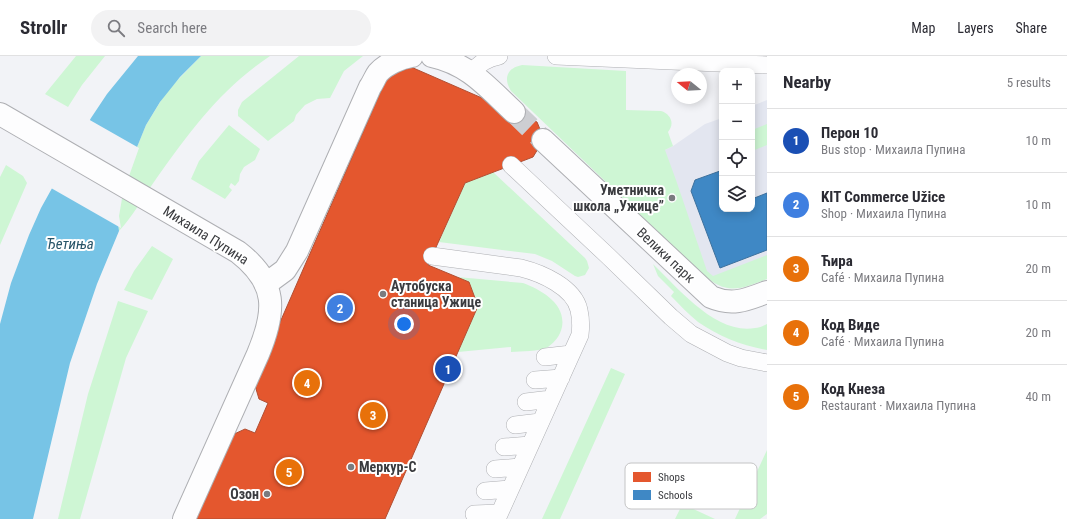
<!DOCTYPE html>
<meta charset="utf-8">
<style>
:root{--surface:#fff;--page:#f2f2f3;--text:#2b2b33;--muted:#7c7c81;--line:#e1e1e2;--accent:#7c3aed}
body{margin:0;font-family:"Roboto Condensed",sans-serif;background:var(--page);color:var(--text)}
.controls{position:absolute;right:12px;top:12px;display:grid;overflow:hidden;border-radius:8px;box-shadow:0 2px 10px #0003}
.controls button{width:36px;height:36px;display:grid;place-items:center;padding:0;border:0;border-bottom:1px solid var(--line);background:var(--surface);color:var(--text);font:20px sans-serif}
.compass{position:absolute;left:671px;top:12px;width:36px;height:36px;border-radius:50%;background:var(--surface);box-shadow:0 2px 10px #0003;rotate:288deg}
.you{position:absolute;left:404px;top:268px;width:14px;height:14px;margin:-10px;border:3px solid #fff;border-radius:50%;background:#1a73e8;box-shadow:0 0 0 6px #1a73e833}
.badge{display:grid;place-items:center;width:26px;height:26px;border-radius:50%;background:var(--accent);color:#fff;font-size:13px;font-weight:700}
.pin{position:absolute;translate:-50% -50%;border:2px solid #fff;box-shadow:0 1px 4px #0006}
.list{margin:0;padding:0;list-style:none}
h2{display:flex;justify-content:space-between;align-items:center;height:52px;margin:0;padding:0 16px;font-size:17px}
h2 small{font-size:13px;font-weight:400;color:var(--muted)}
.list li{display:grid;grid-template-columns:26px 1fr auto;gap:12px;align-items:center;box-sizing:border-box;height:64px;padding:0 16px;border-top:1px solid var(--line)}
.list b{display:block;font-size:15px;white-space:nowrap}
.list p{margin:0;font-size:13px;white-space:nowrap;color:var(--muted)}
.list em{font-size:13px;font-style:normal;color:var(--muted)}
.icon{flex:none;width:22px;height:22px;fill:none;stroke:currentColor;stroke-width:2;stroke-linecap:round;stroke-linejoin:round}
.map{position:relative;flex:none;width:767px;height:463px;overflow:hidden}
header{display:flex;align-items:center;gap:24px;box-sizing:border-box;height:56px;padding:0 20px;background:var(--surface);border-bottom:1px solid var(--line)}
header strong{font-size:19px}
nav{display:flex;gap:22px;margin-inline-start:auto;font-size:14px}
.search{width:280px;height:36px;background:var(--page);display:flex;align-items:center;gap:10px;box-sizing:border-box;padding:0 14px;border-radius:22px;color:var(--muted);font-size:15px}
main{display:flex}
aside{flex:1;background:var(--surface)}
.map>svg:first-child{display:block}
.built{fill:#e3e6f0}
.green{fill:#cef6d4}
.water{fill:#77c4e6}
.pier{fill:#f2f3f7}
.shops{fill:#e4572e;stroke:#b14f33}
.schools{fill:#3f88c5;stroke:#3e719d}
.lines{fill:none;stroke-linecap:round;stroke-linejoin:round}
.minor-tunnel{stroke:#cdced2;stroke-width:22;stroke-dasharray:22 11;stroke-linecap:butt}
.service-casing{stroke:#aeafb3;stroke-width:18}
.minor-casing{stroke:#aeafb3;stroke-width:24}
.tertiary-casing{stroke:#aeafb3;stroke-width:24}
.service{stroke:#fdfdfe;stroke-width:17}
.minor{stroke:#fdfdfe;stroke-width:22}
.tertiary{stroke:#fdfdfe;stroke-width:22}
.poi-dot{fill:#7a7b7f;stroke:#fff;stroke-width:1.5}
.labels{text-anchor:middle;stroke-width:4;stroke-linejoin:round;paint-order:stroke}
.poi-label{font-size:14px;font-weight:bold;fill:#3a3b3f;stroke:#fff;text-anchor:end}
.street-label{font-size:14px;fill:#3a3b3f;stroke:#fff}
.water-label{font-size:15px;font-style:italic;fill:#275468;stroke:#fff}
.key{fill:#fff;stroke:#c4c4c5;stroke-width:1}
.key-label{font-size:11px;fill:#3a3b3f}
</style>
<header>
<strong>Strollr</strong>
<div class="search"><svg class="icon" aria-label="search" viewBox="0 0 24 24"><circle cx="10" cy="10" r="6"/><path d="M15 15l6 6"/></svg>Search here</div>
<nav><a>Map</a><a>Layers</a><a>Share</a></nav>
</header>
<main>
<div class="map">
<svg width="767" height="463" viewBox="0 0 767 463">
<rect width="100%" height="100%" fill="#f2f3f7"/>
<path class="built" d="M 767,44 L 767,223 L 739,232 L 723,231 L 716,228 L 701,217 L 611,131 L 665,94 L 673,90 L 705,68 L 722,62 L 722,153 L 752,153 L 752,50 Z"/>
<path class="green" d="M 76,0 L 105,0 L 82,29 L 68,51 L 45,38 Z
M 201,0 L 270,0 C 221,33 190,75 156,123 C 144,140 133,160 119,175 L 117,160 L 133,101 L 146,69 L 167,35 Z
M 299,0 L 363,0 L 344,15 L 330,42 L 317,43 L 305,49 L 296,59 L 294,65 L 268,85 L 238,60 L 238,54 L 242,46 Z
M 522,9 L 626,15 L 626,54 L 661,55 C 671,58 675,68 668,76 L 673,90 L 665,94 L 676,124 L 707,215 L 713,220 L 767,199 L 767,223 C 738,234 726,239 701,217 L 511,35 C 503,22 507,12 522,9 Z
M 767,68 L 767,89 L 752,95 L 752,74 Z
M 229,69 L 260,93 L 255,104 L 244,111 L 240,118 L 239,125 L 235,130 L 231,127 L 229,131 L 232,134 L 225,143 L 191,123 L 199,105 Z
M 6,109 L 23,120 L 27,127 L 0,189 L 0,121 Z
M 493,116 L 585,202 L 587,205 L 589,212 L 585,219 L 578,221 L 575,220 L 552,205 L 535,198 L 439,186 L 465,127 Z
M 152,190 L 173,203 L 152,244 L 124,234 L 134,215 Z
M 653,208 C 678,232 716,279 755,272 C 759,272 763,270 767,268 L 767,294 C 743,290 718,280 698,266 C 688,258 680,249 671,240 L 674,236 L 658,220 Z
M 457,221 L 523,227 C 542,234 566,248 562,271 C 560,280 555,286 548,291 C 538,296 522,295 511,296 L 511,291 L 458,296 L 478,250 L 469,226 Z
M 118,245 L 148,255 L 126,302 L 80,463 L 58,463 L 88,338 Z
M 611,312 L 625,318 L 560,463 L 542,463 Z
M 767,394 L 767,458 L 760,463 L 735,463 Z
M 686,450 L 689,451 L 715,463 L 675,463 L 680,453 Z"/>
<path class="water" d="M 138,0 L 201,0 L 180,21 L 160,46 L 146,69 L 133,101 L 117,160 L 119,175 L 97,228 L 70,307 L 33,463 L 0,463 L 0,268 L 11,227 L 29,179 L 41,152 L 91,62 L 107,38 Z"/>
<path class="pier" d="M 88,63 L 139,92 L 123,137 L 119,160 L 121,172 L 51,132 Z"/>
<path class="shops" d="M 411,11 L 537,66 L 544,83 L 533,101 L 465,127 L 428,209 L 469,226 L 478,250 L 385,463 L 193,463 L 230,380 L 245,373 L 255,377 L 268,347 L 259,343 L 254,326 L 387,21 Z"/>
<path class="schools" d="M 720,115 L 722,116 L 722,153 L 752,153 L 752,143 L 767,137 L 767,194 L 720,212 L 691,135 L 695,124 Z"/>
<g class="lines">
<path class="minor-tunnel" d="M 514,56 L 543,84"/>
<g class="service-casing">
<path id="service" d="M 556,0 L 767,9
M 471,17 C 479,7 487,2 499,0
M 511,109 L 608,200 L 671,261 L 691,278 L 727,297 L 741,302 L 767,307
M 432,200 L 521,212 C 541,217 574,231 579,254 C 581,263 581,271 580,279 L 497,463
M 545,301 L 571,298
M 535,324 L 561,322
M 526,346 L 551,343
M 515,369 L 540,366
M 504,391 L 530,389
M 495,413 L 520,411
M 485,435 L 510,433
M 474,458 L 499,457"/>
</g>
<g class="minor-casing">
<path id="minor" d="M 432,0 C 469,8 487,31 514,56
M 543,84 L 711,241 C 732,250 746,244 767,236
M 266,228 L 285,214 L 297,195 L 370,31 C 373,27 375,21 378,17 C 386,8 400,2 412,0"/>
</g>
<g class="tertiary-casing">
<path id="tertiary" d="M 0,58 L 238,196 C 278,227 276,255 258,298 L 184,463"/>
</g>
<use href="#service" class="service"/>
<use href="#minor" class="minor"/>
<use href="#tertiary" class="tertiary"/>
</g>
<g class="poi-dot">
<circle cx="672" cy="142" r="4"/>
<circle cx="383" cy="238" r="4"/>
<circle cx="351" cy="411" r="4"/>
<circle cx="267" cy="438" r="4"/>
</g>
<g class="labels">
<g class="poi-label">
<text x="664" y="139">Уметничка<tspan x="664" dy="16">школа „Ужице”</tspan></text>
<text x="391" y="235" text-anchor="start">Аутобуска<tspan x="391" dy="16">станица Ужице</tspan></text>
<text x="359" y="416" text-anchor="start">Меркур-С</text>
<text x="259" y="443">Озон</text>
</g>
<g class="street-label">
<text transform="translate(206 179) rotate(32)" y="5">Михаила Пупина</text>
<text transform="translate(666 199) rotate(43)" y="5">Велики парк</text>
</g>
<g class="water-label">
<text x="70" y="193">Ђетиња</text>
</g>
</g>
<rect x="625" y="407" width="132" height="46" rx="6" class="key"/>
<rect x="633" y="416" width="18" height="10" fill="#e4572e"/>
<rect x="633" y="434" width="18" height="10" fill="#3f88c5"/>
<g class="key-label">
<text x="658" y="425">Shops</text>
<text x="658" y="443">Schools</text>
</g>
</svg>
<div class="controls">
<button>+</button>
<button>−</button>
<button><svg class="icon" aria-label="locate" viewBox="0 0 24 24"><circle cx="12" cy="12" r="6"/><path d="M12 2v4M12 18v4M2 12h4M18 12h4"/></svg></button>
<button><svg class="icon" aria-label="layers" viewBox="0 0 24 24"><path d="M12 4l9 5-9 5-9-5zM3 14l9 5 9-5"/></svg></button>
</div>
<svg class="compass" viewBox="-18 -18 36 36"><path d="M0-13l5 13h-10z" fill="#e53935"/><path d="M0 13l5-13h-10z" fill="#7c7c81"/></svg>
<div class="you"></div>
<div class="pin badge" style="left:448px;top:313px;background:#1a4fb4">1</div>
<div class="pin badge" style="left:340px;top:252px;background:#3f7fe0">2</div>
<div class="pin badge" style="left:373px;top:359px;background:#e8710a">3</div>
<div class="pin badge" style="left:307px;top:327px;background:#e8710a">4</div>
<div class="pin badge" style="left:289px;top:416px;background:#e8710a">5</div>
</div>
<aside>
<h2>Nearby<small>5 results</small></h2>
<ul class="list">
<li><span class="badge" style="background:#1a4fb4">1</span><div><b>Перон 10</b><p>Bus stop · Михаила Пупина</p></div><em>10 m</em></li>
<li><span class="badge" style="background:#3f7fe0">2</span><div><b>KIT Commerce Užice</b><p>Shop · Михаила Пупина</p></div><em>10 m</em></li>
<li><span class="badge" style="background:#e8710a">3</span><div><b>Ћира</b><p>Café · Михаила Пупина</p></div><em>20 m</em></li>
<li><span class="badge" style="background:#e8710a">4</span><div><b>Код Виде</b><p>Café · Михаила Пупина</p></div><em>20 m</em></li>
<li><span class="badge" style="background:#e8710a">5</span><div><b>Код Кнеза</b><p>Restaurant · Михаила Пупина</p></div><em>40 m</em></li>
</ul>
</aside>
</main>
